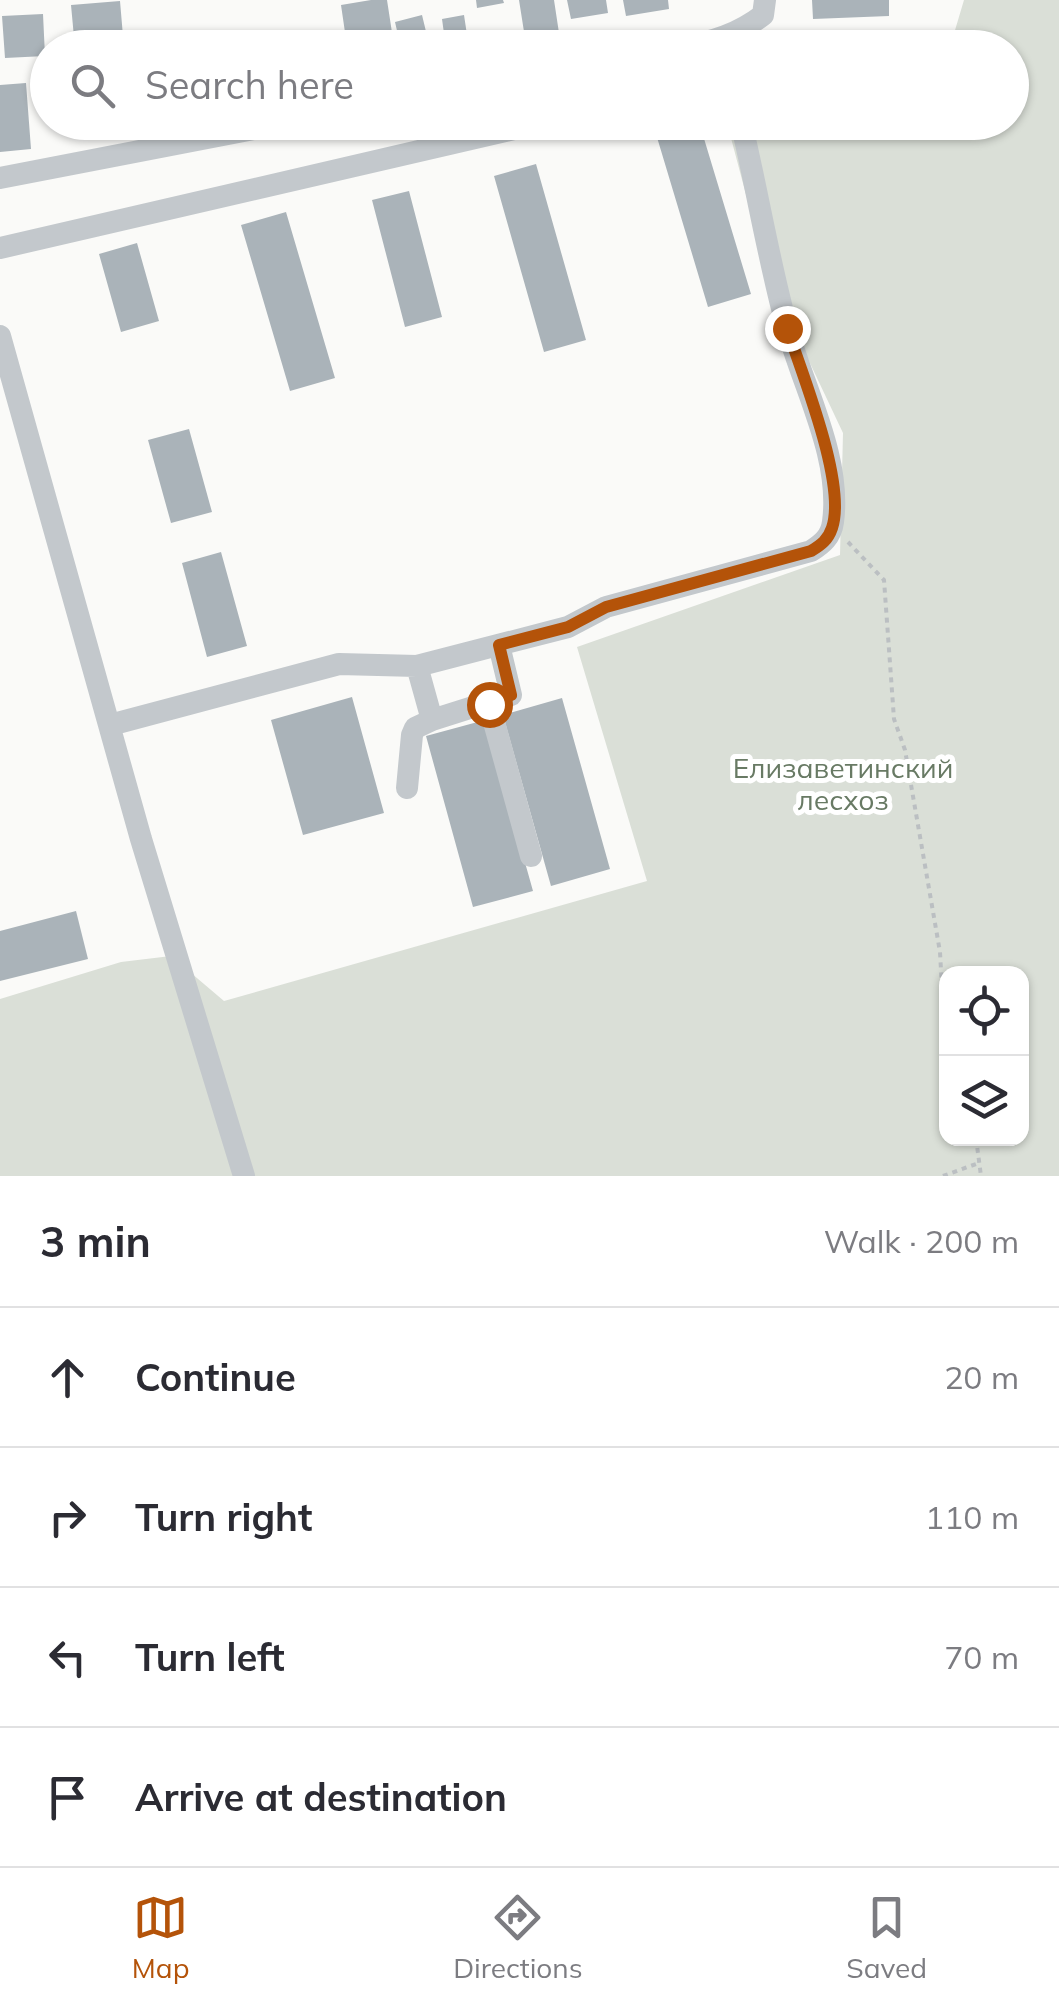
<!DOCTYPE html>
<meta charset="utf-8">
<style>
:root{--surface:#fff;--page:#f7f7f7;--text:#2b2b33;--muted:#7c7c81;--line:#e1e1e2;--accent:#b45309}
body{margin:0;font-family:Mulish,sans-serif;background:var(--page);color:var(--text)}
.controls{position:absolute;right:30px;bottom:30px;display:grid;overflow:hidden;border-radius:20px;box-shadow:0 2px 8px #0004}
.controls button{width:90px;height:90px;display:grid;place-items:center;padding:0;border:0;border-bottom:2px solid var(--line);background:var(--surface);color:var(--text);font:50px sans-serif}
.stop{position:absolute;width:30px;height:30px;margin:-22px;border:8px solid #b45309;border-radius:50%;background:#fff}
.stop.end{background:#b45309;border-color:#fff;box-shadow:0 2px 10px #0008}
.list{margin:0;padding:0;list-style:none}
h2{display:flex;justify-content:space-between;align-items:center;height:130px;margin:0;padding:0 40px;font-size:42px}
h2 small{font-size:32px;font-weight:400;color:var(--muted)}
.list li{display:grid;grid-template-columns:65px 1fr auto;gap:30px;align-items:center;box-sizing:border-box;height:140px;padding:0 40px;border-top:2px solid var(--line)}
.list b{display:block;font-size:38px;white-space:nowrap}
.list em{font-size:32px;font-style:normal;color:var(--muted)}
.icon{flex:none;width:55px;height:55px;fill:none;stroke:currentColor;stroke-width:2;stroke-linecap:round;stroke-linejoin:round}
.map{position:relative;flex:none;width:1059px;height:1176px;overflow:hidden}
.search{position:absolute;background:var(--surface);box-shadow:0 2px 8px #0004;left:30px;right:30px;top:30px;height:110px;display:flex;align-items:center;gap:25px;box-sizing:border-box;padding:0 35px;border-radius:55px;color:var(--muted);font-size:38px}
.sheet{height:690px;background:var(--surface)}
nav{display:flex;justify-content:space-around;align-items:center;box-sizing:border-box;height:140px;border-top:2px solid var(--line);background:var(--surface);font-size:28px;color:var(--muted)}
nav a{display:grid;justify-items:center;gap:5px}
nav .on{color:var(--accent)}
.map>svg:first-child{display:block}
.green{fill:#dadfd7;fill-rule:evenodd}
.building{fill:#aab3b9}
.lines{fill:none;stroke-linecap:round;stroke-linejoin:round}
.path{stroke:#bbbfc2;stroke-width:4;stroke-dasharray:5 5;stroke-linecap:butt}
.minor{stroke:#c3c8cc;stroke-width:22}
.route{stroke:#b45309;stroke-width:12}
.labels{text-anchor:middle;stroke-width:10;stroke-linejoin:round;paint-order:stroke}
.park-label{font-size:28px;fill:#687a64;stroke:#fff}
</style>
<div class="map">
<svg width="1059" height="1176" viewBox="0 0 1059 1176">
<rect width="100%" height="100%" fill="#fafaf8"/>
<path class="green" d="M 964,0 L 1059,0 L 1059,1176 L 0,1176 L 0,999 L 121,962 L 171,956 L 224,1001 L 647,881 L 577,647 L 840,555 L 843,433 L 766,270 L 727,123 L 1012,122 L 1012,48 L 950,47 ZM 946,974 L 1022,974 L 1022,1138 L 946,1138 Z"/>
<path class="building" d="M 371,0 L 387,0 L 393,39 L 347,46 L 341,5 Z
M 476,0 L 503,0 L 504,3 L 477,8 Z
M 519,0 L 554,0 L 559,33 L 525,38 Z
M 567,0 L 606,0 L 608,13 L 571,19 Z
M 623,0 L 668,0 L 669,9 L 626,16 Z
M 812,0 L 889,0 L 889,16 L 813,19 Z
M 120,1 L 124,48 L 75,48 L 71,5 Z
M 43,14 L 45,56 L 5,58 L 2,16 Z
M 422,15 L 430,48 L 401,48 L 395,22 Z
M 464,15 L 469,48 L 446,48 L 442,19 Z
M 213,41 L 214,48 L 186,48 L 186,45 Z
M 26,83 L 31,149 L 0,152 L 0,85 Z
M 656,122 L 699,122 L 751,294 L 708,307 L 653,124 Z
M 536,164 L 586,340 L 544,352 L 494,176 Z
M 409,191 L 442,317 L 405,327 L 372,200 Z
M 286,212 L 335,378 L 290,391 L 241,225 Z
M 137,243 L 159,321 L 121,332 L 99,254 Z
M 189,429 L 212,512 L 171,523 L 148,440 Z
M 221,552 L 247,646 L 207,657 L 182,563 Z
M 352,697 L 384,813 L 303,835 L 271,720 Z
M 562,698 L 610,869 L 551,886 L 503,715 Z
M 485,720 L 533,891 L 473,907 L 426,736 Z
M 76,911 L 88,959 L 0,981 L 0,931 Z"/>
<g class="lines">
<path class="path" d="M 848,542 L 884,580 L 894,719 L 905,750 L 940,952 L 943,1007 L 946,1012
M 976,1138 L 981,1176
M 943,1176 L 976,1164"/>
<path class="minor" d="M 682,48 C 713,41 737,35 763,15 L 765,0
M 0,178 L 290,122
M 0,248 L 544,122
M 0,336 L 141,839 L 244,1176
M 417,666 L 432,720 L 511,695 L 499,645
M 489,704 L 531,856
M 110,725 L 339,664 L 417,666 L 568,627 L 606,607 L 811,551 C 822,544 831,537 833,522 C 842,456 802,386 786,324 C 768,257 757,189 741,122
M 407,788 L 412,735 L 415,728 L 432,720"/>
</g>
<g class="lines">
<path class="route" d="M 489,704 L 511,695 L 499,645 L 568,627 L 606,607 L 811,551 C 821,545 828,540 832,528 C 847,484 802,374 787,328"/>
</g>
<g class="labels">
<g class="park-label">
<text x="843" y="778">Елизаветинский<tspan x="843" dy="32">лесхоз</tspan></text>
</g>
</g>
</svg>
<div class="controls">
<button><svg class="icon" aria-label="locate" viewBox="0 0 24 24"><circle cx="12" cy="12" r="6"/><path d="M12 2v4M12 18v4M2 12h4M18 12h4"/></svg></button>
<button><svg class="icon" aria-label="layers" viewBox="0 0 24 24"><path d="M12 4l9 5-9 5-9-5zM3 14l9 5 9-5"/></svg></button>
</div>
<div class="stop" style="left:489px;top:704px"></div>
<div class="stop end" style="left:787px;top:328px"></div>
<div class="search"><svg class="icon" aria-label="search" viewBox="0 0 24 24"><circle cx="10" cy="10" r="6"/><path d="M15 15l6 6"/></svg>Search here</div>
</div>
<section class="sheet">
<h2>3 min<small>Walk · 200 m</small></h2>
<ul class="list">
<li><svg class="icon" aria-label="ahead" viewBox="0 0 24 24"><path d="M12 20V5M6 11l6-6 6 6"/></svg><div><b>Continue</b></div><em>20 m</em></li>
<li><svg class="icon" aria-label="right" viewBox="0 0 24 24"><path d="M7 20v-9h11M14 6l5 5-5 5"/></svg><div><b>Turn right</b></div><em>110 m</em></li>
<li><svg class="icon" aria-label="left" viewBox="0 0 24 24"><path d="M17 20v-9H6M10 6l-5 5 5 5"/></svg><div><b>Turn left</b></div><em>70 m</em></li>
<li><svg class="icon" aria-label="arrive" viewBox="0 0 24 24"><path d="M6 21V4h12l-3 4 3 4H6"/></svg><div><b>Arrive at destination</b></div></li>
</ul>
</section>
<nav>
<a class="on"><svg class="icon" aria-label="map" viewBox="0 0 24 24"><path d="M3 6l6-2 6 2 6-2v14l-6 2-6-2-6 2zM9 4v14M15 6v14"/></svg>Map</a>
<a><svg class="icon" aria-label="directions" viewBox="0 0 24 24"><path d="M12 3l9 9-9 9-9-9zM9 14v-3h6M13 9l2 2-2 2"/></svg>Directions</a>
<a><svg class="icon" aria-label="saved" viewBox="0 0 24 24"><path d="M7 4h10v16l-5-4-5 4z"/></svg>Saved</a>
</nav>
